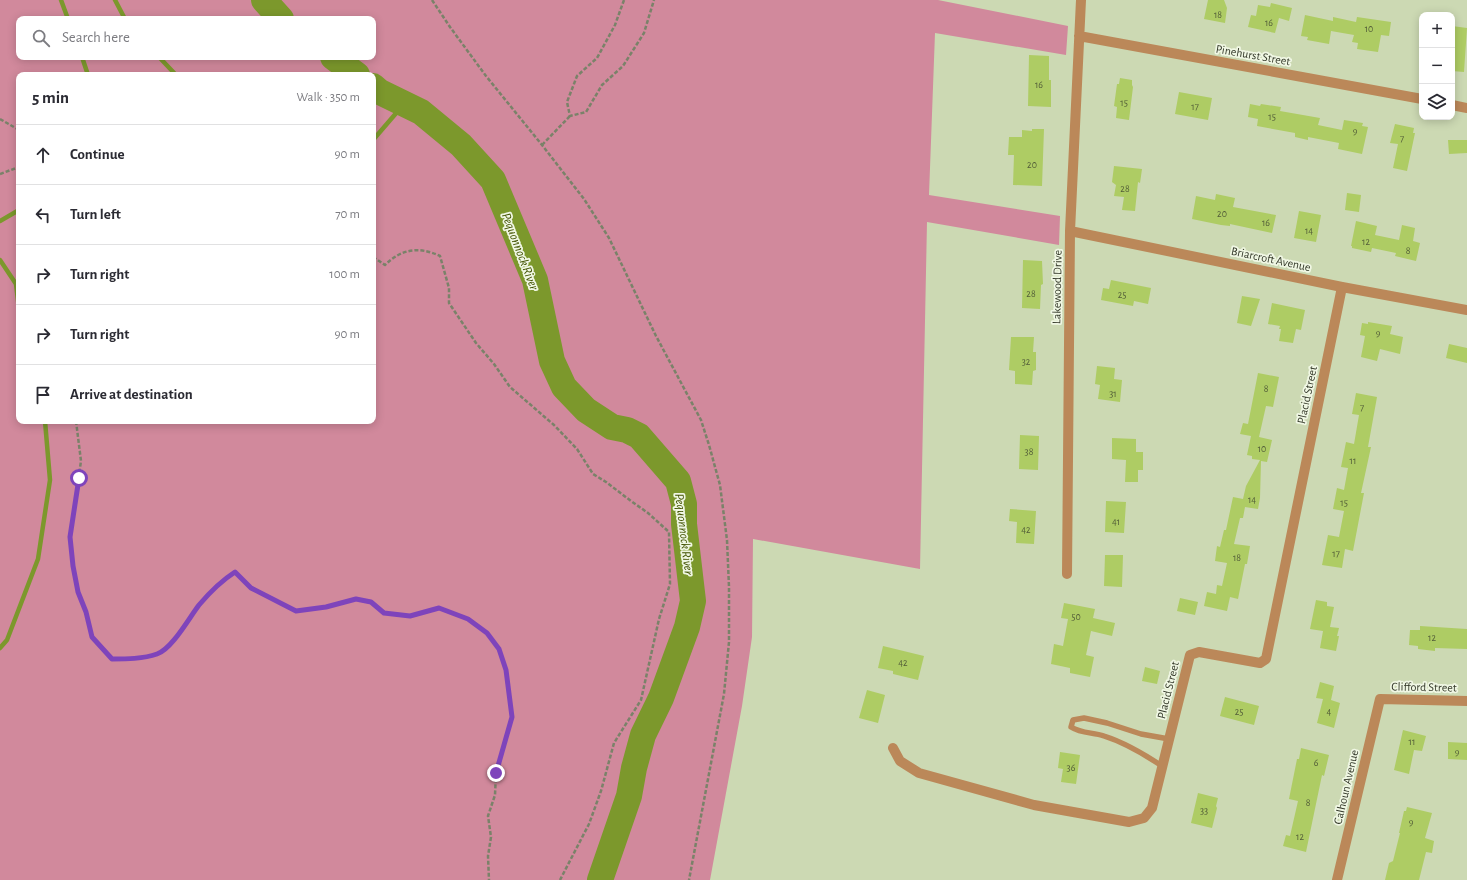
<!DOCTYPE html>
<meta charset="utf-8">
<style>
:root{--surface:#fff;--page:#f7f7f7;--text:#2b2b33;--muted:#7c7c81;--line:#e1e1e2}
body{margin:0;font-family:"Alegreya Sans",sans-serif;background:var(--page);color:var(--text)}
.controls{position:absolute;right:12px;top:12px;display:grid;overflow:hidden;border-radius:8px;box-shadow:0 2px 10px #0003}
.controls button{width:36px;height:36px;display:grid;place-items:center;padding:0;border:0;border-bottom:1px solid var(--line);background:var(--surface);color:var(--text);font:20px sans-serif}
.stop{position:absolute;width:12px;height:12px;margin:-9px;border:3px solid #7e44bb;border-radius:50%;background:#fff}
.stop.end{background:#7e44bb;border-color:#fff;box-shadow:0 1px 4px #0008}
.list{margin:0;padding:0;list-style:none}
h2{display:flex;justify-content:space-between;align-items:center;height:52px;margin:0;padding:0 16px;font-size:17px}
h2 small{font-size:13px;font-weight:400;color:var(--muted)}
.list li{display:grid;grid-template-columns:26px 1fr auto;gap:12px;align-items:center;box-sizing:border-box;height:60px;padding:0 16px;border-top:1px solid var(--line)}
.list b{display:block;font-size:15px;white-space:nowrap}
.list em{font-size:13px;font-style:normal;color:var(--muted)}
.icon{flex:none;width:22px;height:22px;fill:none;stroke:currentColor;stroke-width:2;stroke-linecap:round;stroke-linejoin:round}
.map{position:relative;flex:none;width:1467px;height:880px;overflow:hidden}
.search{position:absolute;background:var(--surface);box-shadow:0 2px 10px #0003;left:16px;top:16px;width:360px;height:44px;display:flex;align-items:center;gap:10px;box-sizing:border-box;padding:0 14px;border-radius:8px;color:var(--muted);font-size:15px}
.panel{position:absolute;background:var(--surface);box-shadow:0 2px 10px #0003;left:16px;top:72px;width:360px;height:352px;border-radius:8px}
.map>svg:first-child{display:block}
.green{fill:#d1899c;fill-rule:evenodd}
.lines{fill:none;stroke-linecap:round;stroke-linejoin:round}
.stream{stroke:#7c982c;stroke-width:4.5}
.river{stroke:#7c982c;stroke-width:26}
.building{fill:#aecc64}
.path{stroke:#7a8269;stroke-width:2.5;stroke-dasharray:4 2;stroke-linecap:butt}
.lane{stroke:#bb8859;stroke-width:5.5}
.street{stroke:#bb8859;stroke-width:10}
.route{stroke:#7e44bb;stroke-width:5}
.labels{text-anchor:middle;stroke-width:3.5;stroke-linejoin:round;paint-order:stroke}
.number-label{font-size:10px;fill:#525d38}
.street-label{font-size:12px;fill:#333829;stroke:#f0f7e4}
.water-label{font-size:13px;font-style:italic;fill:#415201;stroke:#f0f7e4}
</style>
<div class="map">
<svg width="1467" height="880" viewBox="0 0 1467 880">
<rect width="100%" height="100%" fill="#ccd9b3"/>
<path class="green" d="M 0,0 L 938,0 L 1068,26 L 1066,55 L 935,33 L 929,195 L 1060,216 L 1059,245 L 927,222 L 920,569 L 753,539 L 752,637 L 742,706 L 710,880 L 0,880 ZM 19,19 L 373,19 L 373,57 L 19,57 ZM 19,75 L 373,75 L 373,421 L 19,421 Z"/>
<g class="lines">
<path class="stream" d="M 61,0 L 68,19
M 115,0 L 125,19
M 82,57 L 88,75
M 159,57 L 176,75
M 373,140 L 404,104
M 0,221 L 19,210
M 0,260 L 16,284 L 19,309
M 0,648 L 7,640 L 38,559 L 50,480 L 45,421"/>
<path class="river" d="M 264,0 L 281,19
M 333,57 L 357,75
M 373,86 L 380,92 L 421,112 L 461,145 L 493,180 L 535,280 L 552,361 L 564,387 L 586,410 L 612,427 L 627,430 L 639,436 L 678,481 L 684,504 L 684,524 L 693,601 L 687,627 L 661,698 L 643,735 L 634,768 L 629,796 L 600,880"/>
</g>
<path class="building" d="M 1208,0 L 1224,0 L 1227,8 L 1225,23 L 1204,19 Z
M 1271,3 L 1292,8 L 1289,21 L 1279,18 L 1275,33 L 1248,27 L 1251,15 L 1256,16 L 1258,5 L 1270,7 Z
M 1305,15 L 1333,21 L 1333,17 L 1356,22 L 1357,17 L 1391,22 L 1389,36 L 1381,35 L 1378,52 L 1357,49 L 1358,43 L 1352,42 L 1354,35 L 1331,31 L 1329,44 L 1307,40 L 1308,37 L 1301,36 Z
M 1452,26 L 1467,28 L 1464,72 L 1452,71 Z
M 1029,55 L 1049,56 L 1049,80 L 1051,80 L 1051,107 L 1028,106 Z
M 1120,78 L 1132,80 L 1132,85 L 1133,87 L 1129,120 L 1116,118 L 1117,107 L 1114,106 L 1117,84 L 1119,84 Z
M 1179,92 L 1212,98 L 1208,120 L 1175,114 Z
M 1250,104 L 1260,106 L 1261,104 L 1281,107 L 1280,111 L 1320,118 L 1318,125 L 1342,130 L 1344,120 L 1363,123 L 1362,126 L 1368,127 L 1362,154 L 1338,149 L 1339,143 L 1308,137 L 1308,140 L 1295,137 L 1295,133 L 1257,126 L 1258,119 L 1248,117 Z
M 1395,124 L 1414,128 L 1413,133 L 1415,133 L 1407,171 L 1393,168 L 1398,144 L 1390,143 Z
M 1032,129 L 1044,129 L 1042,186 L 1013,185 L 1014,155 L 1008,155 L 1009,137 L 1022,137 L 1022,130 L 1032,131 Z
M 1448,140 L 1467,140 L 1467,153 L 1449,154 Z
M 1114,166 L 1142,169 L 1140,183 L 1138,182 L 1135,211 L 1122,210 L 1124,197 L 1114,196 L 1116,185 L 1112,182 Z
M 1347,193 L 1361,195 L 1359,212 L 1345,210 Z
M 1216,194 L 1235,198 L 1233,207 L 1276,215 L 1272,233 L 1230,224 L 1230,226 L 1221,225 L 1192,219 L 1196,196 L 1215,200 Z
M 1299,211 L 1321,215 L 1316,242 L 1294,238 Z
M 1356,221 L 1377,226 L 1375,235 L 1399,240 L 1402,225 L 1415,228 L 1413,241 L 1420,243 L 1416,261 L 1395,256 L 1396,253 L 1372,248 L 1371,252 L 1352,248 L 1352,246 L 1351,246 Z
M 1023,260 L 1042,261 L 1043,284 L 1041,285 L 1040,309 L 1022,308 Z
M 1111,280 L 1151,288 L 1148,304 L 1134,301 L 1133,306 L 1101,300 L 1103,288 L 1109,289 Z
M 1242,296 L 1260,299 L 1251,326 L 1237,323 Z
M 1272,303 L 1305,310 L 1301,330 L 1296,329 L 1293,343 L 1279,341 L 1281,329 L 1279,329 L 1280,326 L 1268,324 Z
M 1368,322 L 1392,326 L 1390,334 L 1403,337 L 1400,354 L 1380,349 L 1377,361 L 1361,357 L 1365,336 L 1360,335 L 1362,323 L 1368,324 Z
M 1011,337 L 1034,337 L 1033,352 L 1036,352 L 1036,370 L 1033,371 L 1032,385 L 1015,384 L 1015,371 L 1009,370 Z
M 1449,344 L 1467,348 L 1467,363 L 1446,358 Z
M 1097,366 L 1115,368 L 1114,379 L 1122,380 L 1120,402 L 1098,399 L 1100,385 L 1095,384 Z
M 1258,373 L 1279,377 L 1273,407 L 1266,406 L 1259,437 L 1272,440 L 1267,462 L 1261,461 L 1260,498 L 1258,509 L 1245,507 L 1243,518 L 1240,518 L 1234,544 L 1250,546 L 1247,564 L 1245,564 L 1238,599 L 1230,597 L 1227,611 L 1204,606 L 1207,592 L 1216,594 L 1217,585 L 1222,586 L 1227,563 L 1215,561 L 1217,546 L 1220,547 L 1224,530 L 1226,530 L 1233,497 L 1243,499 L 1246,486 L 1260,460 L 1252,459 L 1252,456 L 1247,455 L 1251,436 L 1240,434 L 1243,423 L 1248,424 Z
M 1356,393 L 1377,397 L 1368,447 L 1371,447 L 1361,493 L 1364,493 L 1353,551 L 1345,549 L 1342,568 L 1322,565 L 1328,535 L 1339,537 L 1344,511 L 1333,509 L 1337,488 L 1344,490 L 1348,468 L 1341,467 L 1346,442 L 1354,444 L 1359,415 L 1352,414 Z
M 1020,435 L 1039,436 L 1038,470 L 1019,469 Z
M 1112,438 L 1136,439 L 1136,452 L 1143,452 L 1143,470 L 1138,470 L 1138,482 L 1125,482 L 1126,460 L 1112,459 Z
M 1106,501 L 1126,502 L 1124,533 L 1105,532 Z
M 1010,509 L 1036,511 L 1034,544 L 1016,543 L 1017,522 L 1009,521 Z
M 1105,555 L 1123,555 L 1122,587 L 1104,586 Z
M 1180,598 L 1198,602 L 1195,615 L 1177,611 Z
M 1316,600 L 1327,602 L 1327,606 L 1334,607 L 1330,627 L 1339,628 L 1337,636 L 1339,636 L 1336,651 L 1320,648 L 1323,631 L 1310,629 Z
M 1064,603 L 1095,609 L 1093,618 L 1115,623 L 1112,636 L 1091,631 L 1086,655 L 1094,657 L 1090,677 L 1070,673 L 1070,668 L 1051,664 L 1054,644 L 1063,646 L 1068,619 L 1061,618 Z
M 1420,626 L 1467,629 L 1467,649 L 1435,648 L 1435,651 L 1418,649 L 1418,646 L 1409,645 L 1410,630 L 1420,630 Z
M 883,646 L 924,656 L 918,680 L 893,674 L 893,671 L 878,668 Z
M 1145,667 L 1160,671 L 1157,684 L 1142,681 Z
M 1320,682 L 1334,686 L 1331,700 L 1340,703 L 1334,728 L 1317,723 L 1323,699 L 1316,698 Z
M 867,690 L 885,695 L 878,723 L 859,718 Z
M 1225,697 L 1259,706 L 1254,725 L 1220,716 Z
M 1403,730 L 1426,736 L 1422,751 L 1414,750 L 1409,774 L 1394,770 Z
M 1448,742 L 1467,743 L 1467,760 L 1448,759 Z
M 1301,748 L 1329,755 L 1324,776 L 1322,775 L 1306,852 L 1283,846 L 1286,835 L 1290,836 L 1298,801 L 1289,799 L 1297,759 L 1299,759 Z
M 1060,752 L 1080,755 L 1076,784 L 1061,782 L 1063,769 L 1058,768 Z
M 1198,793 L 1218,798 L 1216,806 L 1217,808 L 1212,828 L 1191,823 Z
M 1407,807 L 1432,813 L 1425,838 L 1434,841 L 1432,853 L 1426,852 L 1419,880 L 1385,880 L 1389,863 L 1393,861 L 1400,833 L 1399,833 L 1404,811 L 1406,811 Z"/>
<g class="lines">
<path class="path" d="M 432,0 L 450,27 L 486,76 L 542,145 L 584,199 L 609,238 L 656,336 L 701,420 L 709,445 L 720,485 L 727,540 L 729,587 L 729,642 L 724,694 L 689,880
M 624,0 L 615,25 L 597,58 L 577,76 L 567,102 L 570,116 L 586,112 L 602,85 L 623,66 L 644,33 L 654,0
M 0,119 L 19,130
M 542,145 L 570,116
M 0,174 L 19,167
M 373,257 L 385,265 C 401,249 419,246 440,256 L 449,288 L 449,303 L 476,343 L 494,364 L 510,387 L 554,425 L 577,449 L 593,474 L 606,482 L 631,501 L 648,513 L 669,532 L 670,584 L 659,619 L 641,700 L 614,743 L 601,791 L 589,824 L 560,880
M 76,421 L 81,461 L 70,537 L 73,566 L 78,592 L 86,612 L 92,637 L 112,659 C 126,659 143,659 157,654 C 172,649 189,618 199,605 C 210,592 221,581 235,572 L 251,587 L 296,611 L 325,607 L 356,599 L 371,602 L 384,613 L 410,616 L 439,608 L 468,619 L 487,633 L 499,649 L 506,670 L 512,717 L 496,773 L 495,795 L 488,816 L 491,837 L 488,856 L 489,880"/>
<path class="lane" d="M 1162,766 C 1144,754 1126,743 1104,736 C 1093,732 1082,734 1071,727 L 1073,720 L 1084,718 L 1107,723 L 1141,734 L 1169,739"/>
<path class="street" d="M 1079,36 L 1422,99
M 1452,105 L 1467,108
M 1070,231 L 1342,287 L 1467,310
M 1067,574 L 1070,231 L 1081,0
M 893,748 L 900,761 L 919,773 L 1034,805 L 1129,822 L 1144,818 L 1152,808 L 1190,655 L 1199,652 L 1260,663 L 1266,659 L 1342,287
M 1337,880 L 1380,699 L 1467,701"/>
</g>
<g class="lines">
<path class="route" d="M 79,478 L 70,537 L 73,566 L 78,592 L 86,612 L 92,637 L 112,659 C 126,659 143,659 157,654 C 172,649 189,618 199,605 C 210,592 221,581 235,572 L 251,588 L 296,611 L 326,607 L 356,599 L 371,602 L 384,613 L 410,616 L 439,608 L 468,619 L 487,633 L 499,649 L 506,670 L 512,717 L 496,773"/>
</g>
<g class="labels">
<g class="number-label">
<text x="1218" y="18">18</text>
<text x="1269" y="26">16</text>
<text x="1369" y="32">10</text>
<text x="1039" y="88">16</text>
<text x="1124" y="106">15</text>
<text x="1195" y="110">17</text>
<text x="1272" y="120">15</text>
<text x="1355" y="134">9</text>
<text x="1402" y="142">7</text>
<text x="1032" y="168">20</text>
<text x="1125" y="192">28</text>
<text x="1222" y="217">20</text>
<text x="1266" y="226">16</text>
<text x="1309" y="234">14</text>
<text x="1366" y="245">12</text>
<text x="1408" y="254">8</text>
<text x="1031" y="297">28</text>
<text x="1122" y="298">25</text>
<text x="1378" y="336">9</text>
<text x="1026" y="365">32</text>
<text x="1266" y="392">8</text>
<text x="1113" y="397">31</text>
<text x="1362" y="411">7</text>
<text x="1262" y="452">10</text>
<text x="1029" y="455">38</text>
<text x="1353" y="464">11</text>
<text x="1252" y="503">14</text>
<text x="1344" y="506">15</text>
<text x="1116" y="525">41</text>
<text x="1026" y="533">42</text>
<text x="1336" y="557">17</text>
<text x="1237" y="561">18</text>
<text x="1076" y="620">50</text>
<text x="1432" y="641">12</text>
<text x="903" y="666">42</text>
<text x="1239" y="715">25</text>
<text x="1329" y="715">4</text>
<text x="1412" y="745">11</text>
<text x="1457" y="755">9</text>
<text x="1316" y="766">6</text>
<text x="1071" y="771">36</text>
<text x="1308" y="806">8</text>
<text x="1204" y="814">33</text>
<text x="1411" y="825">9</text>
<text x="1300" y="840">12</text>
</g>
<g class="street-label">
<text transform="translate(1253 55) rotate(10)" y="4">Pinehurst Street</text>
<text transform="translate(1271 259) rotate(12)" y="4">Briarcroft Avenue</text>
<text transform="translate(1057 287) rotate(-89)" y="4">Lakewood Drive</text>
<text transform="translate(1307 395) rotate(-78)" y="4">Placid Street</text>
<text transform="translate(1424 687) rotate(1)" y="4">Clifford Street</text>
<text transform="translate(1168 690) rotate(-76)" y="4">Placid Street</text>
<text transform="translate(1346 787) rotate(-77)" y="4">Calhoun Avenue</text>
</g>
<g class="water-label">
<text transform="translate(521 251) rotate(69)" y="5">Pequonnock River</text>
<text transform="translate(685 534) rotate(83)" y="5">Pequonnock River</text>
</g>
</g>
</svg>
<div class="controls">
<button>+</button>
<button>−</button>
<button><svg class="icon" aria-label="layers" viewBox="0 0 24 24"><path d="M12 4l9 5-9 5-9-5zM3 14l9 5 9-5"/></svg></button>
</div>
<div class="stop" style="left:79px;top:478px"></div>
<div class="stop end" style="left:496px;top:773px"></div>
<div class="search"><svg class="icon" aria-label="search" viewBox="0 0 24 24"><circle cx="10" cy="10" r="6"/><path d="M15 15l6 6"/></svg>Search here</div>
<section class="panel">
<h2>5 min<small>Walk · 350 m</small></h2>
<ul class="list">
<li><svg class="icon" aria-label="ahead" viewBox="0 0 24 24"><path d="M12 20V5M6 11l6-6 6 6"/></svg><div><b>Continue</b></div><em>90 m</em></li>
<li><svg class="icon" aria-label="left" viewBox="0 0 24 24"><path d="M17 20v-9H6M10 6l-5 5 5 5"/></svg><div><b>Turn left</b></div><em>70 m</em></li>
<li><svg class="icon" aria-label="right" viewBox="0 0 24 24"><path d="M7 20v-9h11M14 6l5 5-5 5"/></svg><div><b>Turn right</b></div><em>100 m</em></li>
<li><svg class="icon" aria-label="right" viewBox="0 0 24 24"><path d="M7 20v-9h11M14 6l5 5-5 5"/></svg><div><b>Turn right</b></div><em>90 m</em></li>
<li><svg class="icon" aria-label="arrive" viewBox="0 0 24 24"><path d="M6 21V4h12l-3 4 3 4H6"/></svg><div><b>Arrive at destination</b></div></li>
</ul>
</section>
</div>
